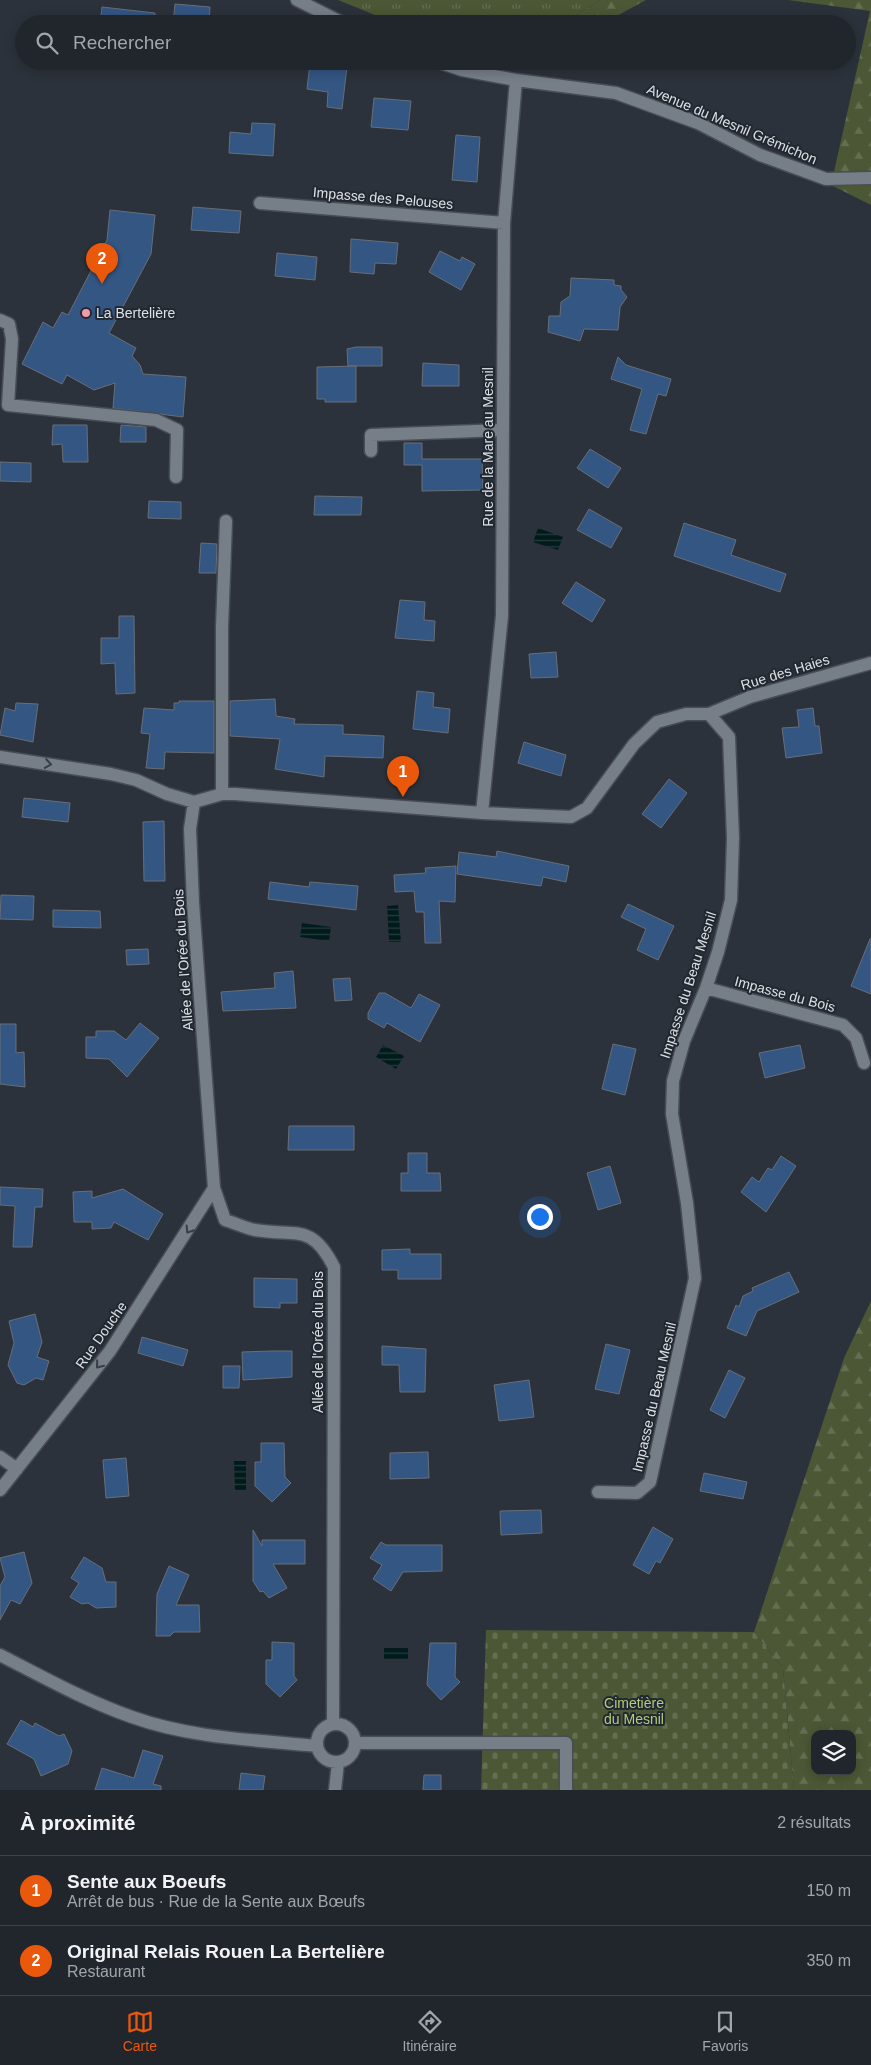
<!DOCTYPE html>
<html lang="fr">
<meta charset="utf-8">
<style>
:root{--surface:#21262c;--page:#2d3238;--text:#f1f3f6;--muted:#a2a5a9;--line:#3e4348;--accent:#ea580c}
body{margin:0;font-family:Helvetica,sans-serif;background:var(--page);color:var(--text)}
.controls{position:absolute;right:15px;bottom:15px;display:grid;overflow:hidden;border-radius:10px;box-shadow:0 2px 12px #0003}
.controls button{width:45px;height:45px;display:grid;place-items:center;padding:0;border:0;border-bottom:1px solid var(--line);background:var(--surface);color:var(--text);font:25px sans-serif}
.you{position:absolute;left:539px;top:1216px;width:18px;height:18px;margin:-12px;border:4px solid #fff;border-radius:50%;background:#1a73e8;box-shadow:0 0 0 8px #1a73e833}
.badge{display:grid;place-items:center;width:32px;height:32px;border-radius:50%;background:var(--accent);color:#fff;font-size:16px;font-weight:700}
.pin{position:absolute;translate:-50% -41px;filter:drop-shadow(0 1px 2px #0008)}
.pin::after{content:'';position:absolute;top:26px;width:18px;height:15px;background:inherit;clip-path:polygon(0 0,100% 0,50% 100%)}
.list{margin:0;padding:0;list-style:none}
h2{display:flex;justify-content:space-between;align-items:center;height:65px;margin:0;padding:0 20px;font-size:21px}
h2 small{font-size:16px;font-weight:400;color:var(--muted)}
.list li{display:grid;grid-template-columns:32px 1fr auto;gap:15px;align-items:center;box-sizing:border-box;height:70px;padding:0 20px;border-top:1px solid var(--line)}
.list b{display:block;font-size:19px;white-space:nowrap}
.list p{margin:0;font-size:16px;white-space:nowrap;color:var(--muted)}
.list em{font-size:16px;font-style:normal;color:var(--muted)}
.icon{flex:none;width:28px;height:28px;fill:none;stroke:currentColor;stroke-width:2;stroke-linecap:round;stroke-linejoin:round}
.map{position:relative;flex:none;width:871px;height:1790px;overflow:hidden}
.search{position:absolute;background:var(--surface);box-shadow:0 2px 12px #0003;left:15px;right:15px;top:15px;height:55px;display:flex;align-items:center;gap:12px;box-sizing:border-box;padding:0 18px;border-radius:28px;color:var(--muted);font-size:19px}
.sheet{height:205px;background:var(--surface)}
nav{display:flex;justify-content:space-around;align-items:center;box-sizing:border-box;height:70px;border-top:1px solid var(--line);background:var(--surface);font-size:14px;color:var(--muted)}
nav a{display:grid;justify-items:center;gap:2px}
nav .on{color:var(--accent)}
.map>svg:first-child{display:block}
.grass{fill:url(#grass-tufts)}
.forest{fill:url(#forest-firs);fill-rule:evenodd}
.cemetery{fill:url(#cemetery-stones)}
.water{fill:url(#water-rules)}
.building{fill:#345683;stroke:#676e78}
.lines{fill:none;stroke-linecap:round;stroke-linejoin:round}
.minor-casing{stroke:#484d55;stroke-width:15}
.minor{stroke:#767e88;stroke-width:12}
.oneway{stroke:#373e47}
.poi-dot{fill:#f39aa8;stroke:#222831;stroke-width:2}
.labels{text-anchor:middle;stroke-width:4;stroke-linejoin:round;paint-order:stroke}
.street-label{font-size:14px;fill:#dbe0e5;stroke:#222831}
.poi-label{font-size:14px;fill:#dbe0e5;stroke:#222831;text-anchor:start}
.park-label{font-size:14px;fill:#b2cd79;stroke:#222831}
</style>
<div class="map">
<svg width="871" height="1790" viewBox="0 0 871 1790">
<defs>
<pattern id="grass-tufts" width="24" height="20" patternUnits="userSpaceOnUse" patternTransform="scale(1.25)"><rect width="24" height="20" fill="#4b5735"/><path d="M3 7l-1-3M5 7V3M7 7l1-3M15 17l-1-3M17 17v-4M19 17l1-3" fill="none" stroke="#646f52"/></pattern>
<pattern id="forest-firs" width="22" height="20" patternUnits="userSpaceOnUse" patternTransform="scale(1.25)"><rect width="22" height="20" fill="#4b5735"/><path d="M5 1l3.5 6h-7zM16 11l3.5 6h-7z" fill="#646f52"/></pattern>
<pattern id="cemetery-stones" width="16" height="16" patternUnits="userSpaceOnUse" patternTransform="scale(1.25)"><rect width="16" height="16" fill="#4b5735"/><path d="M2 7V4a2 2 0 0 1 4 0v3zM10 15v-3a2 2 0 0 1 4 0v3z" fill="#646f52"/></pattern>
<pattern id="water-rules" width="6" height="5" patternUnits="userSpaceOnUse" patternTransform="scale(1.25)"><rect width="6" height="5" fill="#011b1c"/><path d="M0 2.5h6" fill="none" stroke="#253c3d"/></pattern>
</defs>
<rect width="100%" height="100%" fill="#2c323b"/>
<path class="grass" d="M 338,0 L 600,0 L 562,24 L 397,24 Z"/>
<path class="forest" d="M 600,0 L 646,0 L 602,24 L 562,24 Z
M 788,0 L 871,0 L 871,205 L 831,185 L 870,11 Z
M 871,1301 L 871,1790 L 794,1790 L 783,1668 L 754,1632 L 844,1358 ZM 815,1734 L 852,1734 L 852,1771 L 815,1771 Z"/>
<path class="cemetery" d="M 486,1630 L 754,1632 L 783,1668 L 794,1790 L 481,1790 Z"/>
<path class="water" d="M 538,528 L 563,537 L 558,550 L 533,542 Z
M 398,905 L 401,942 L 389,942 L 387,906 Z
M 302,923 L 331,927 L 329,941 L 300,937 Z
M 383,1045 L 404,1056 L 396,1069 L 376,1057 Z
M 234,1461 L 246,1461 L 246,1490 L 235,1490 Z
M 384,1648 L 408,1648 L 408,1659 L 384,1659 Z"/>
<path class="building" d="M 175,4 L 210,7 L 209,24 L 173,24 Z
M 102,7 L 155,13 L 155,24 L 100,24 Z
M 310,63 L 347,67 L 342,109 L 327,107 L 328,92 L 307,89 Z
M 374,98 L 411,101 L 408,130 L 371,127 Z
M 252,123 L 275,124 L 273,156 L 229,153 L 230,132 L 251,134 Z
M 456,135 L 480,137 L 477,182 L 452,180 Z
M 193,207 L 241,211 L 239,233 L 191,230 Z
M 110,210 L 155,215 L 151,254 L 109,333 L 136,348 L 132,356 L 140,365 L 143,374 L 186,377 L 183,417 L 113,408 L 115,383 L 94,390 L 67,375 L 62,384 L 22,364 L 43,322 L 53,328 L 62,312 L 68,315 L 107,240 Z
M 351,239 L 398,243 L 396,264 L 375,263 L 374,274 L 350,272 Z
M 440,251 L 460,261 L 462,257 L 475,264 L 461,290 L 429,272 Z
M 277,253 L 317,257 L 315,280 L 275,276 Z
M 571,278 L 614,280 L 614,285 L 621,286 L 621,290 L 627,297 L 620,307 L 618,330 L 584,329 L 580,341 L 548,332 L 549,316 L 560,316 L 561,302 L 570,296 Z
M 356,347 L 382,347 L 382,366 L 348,366 L 347,349 Z
M 618,357 L 626,365 L 671,379 L 666,396 L 658,394 L 646,434 L 630,430 L 642,389 L 611,379 Z
M 423,363 L 459,365 L 459,386 L 422,386 Z
M 356,366 L 356,402 L 325,402 L 325,399 L 317,399 L 317,367 Z
M 53,425 L 87,425 L 88,462 L 63,462 L 62,444 L 52,445 Z
M 121,425 L 146,427 L 146,442 L 120,442 Z
M 404,443 L 422,443 L 422,459 L 482,459 L 483,490 L 422,491 L 422,465 L 404,465 Z
M 590,449 L 621,468 L 608,488 L 577,468 Z
M 0,462 L 31,463 L 31,482 L 0,481 Z
M 315,496 L 362,497 L 361,515 L 314,515 Z
M 149,501 L 181,502 L 181,519 L 148,518 Z
M 589,509 L 622,528 L 611,548 L 577,530 Z
M 684,523 L 736,540 L 731,555 L 786,574 L 780,592 L 674,556 Z
M 201,543 L 217,544 L 216,573 L 199,573 Z
M 576,582 L 605,600 L 592,622 L 562,603 Z
M 400,600 L 425,602 L 424,620 L 435,621 L 434,641 L 395,638 Z
M 119,616 L 134,616 L 135,693 L 116,694 L 115,663 L 101,664 L 101,638 L 119,638 Z
M 556,652 L 558,677 L 531,678 L 529,654 Z
M 417,691 L 434,693 L 433,707 L 450,709 L 448,733 L 413,729 Z
M 275,699 L 276,716 L 295,719 L 294,724 L 343,725 L 343,734 L 384,736 L 383,758 L 325,756 L 324,777 L 275,769 L 280,739 L 230,736 L 230,701 Z
M 179,701 L 214,701 L 214,753 L 165,752 L 164,769 L 146,768 L 150,734 L 141,733 L 144,708 L 174,710 L 174,703 L 179,703 Z
M 16,703 L 38,704 L 33,742 L 0,735 L 5,708 L 15,711 Z
M 813,708 L 815,726 L 819,726 L 822,753 L 786,758 L 782,728 L 799,727 L 797,710 Z
M 524,742 L 566,755 L 561,776 L 518,763 Z
M 669,779 L 687,793 L 661,828 L 642,814 Z
M 24,798 L 70,803 L 68,822 L 22,817 Z
M 164,821 L 165,881 L 144,881 L 143,822 Z
M 497,851 L 569,866 L 566,882 L 543,877 L 541,886 L 457,874 L 459,852 L 496,857 Z
M 456,866 L 455,902 L 439,901 L 441,943 L 425,943 L 424,912 L 416,912 L 414,891 L 395,892 L 394,875 L 426,873 L 425,868 Z
M 270,882 L 309,887 L 310,882 L 358,886 L 356,910 L 268,899 Z
M 1,895 L 34,896 L 33,920 L 0,919 Z
M 628,904 L 674,926 L 658,960 L 637,950 L 646,929 L 621,917 Z
M 53,910 L 100,911 L 101,928 L 53,927 Z
M 870,939 L 871,939 L 871,994 L 851,986 Z
M 148,949 L 149,964 L 127,965 L 126,950 Z
M 293,971 L 296,1008 L 223,1011 L 221,992 L 275,988 L 274,973 Z
M 350,978 L 352,1000 L 335,1001 L 333,979 Z
M 379,993 L 385,993 L 411,1008 L 419,994 L 440,1005 L 420,1042 L 387,1023 L 384,1028 L 368,1019 L 368,1013 Z
M 140,1023 L 159,1038 L 127,1077 L 109,1059 L 86,1058 L 86,1037 L 96,1037 L 96,1031 L 114,1031 L 126,1040 Z
M 0,1024 L 16,1024 L 16,1053 L 24,1052 L 25,1087 L 0,1084 Z
M 613,1044 L 636,1049 L 625,1095 L 602,1089 Z
M 800,1045 L 805,1068 L 765,1078 L 759,1053 Z
M 289,1126 L 354,1126 L 354,1150 L 288,1150 Z
M 408,1153 L 427,1153 L 427,1173 L 440,1173 L 441,1191 L 401,1191 L 401,1173 L 408,1173 Z
M 781,1156 L 796,1166 L 766,1212 L 741,1192 L 752,1177 L 759,1182 L 768,1168 L 772,1170 Z
M 610,1166 L 621,1203 L 598,1210 L 587,1173 Z
M 0,1187 L 43,1189 L 42,1207 L 35,1207 L 32,1247 L 13,1247 L 15,1206 L 0,1205 Z
M 123,1189 L 163,1214 L 148,1240 L 114,1222 L 111,1228 L 92,1229 L 92,1222 L 74,1222 L 73,1192 L 92,1191 L 92,1198 Z
M 410,1249 L 410,1254 L 441,1254 L 441,1279 L 398,1279 L 398,1270 L 382,1270 L 382,1250 Z
M 789,1272 L 799,1292 L 757,1311 L 746,1336 L 727,1328 L 736,1305 L 739,1307 L 743,1296 L 753,1291 L 752,1288 Z
M 254,1278 L 297,1279 L 297,1303 L 280,1303 L 280,1308 L 254,1307 Z
M 35,1314 L 42,1342 L 37,1357 L 49,1361 L 43,1380 L 36,1378 L 24,1385 L 17,1383 L 8,1365 L 14,1343 L 9,1321 Z
M 142,1337 L 188,1350 L 183,1366 L 138,1353 Z
M 606,1344 L 630,1350 L 619,1394 L 595,1389 Z
M 382,1346 L 426,1349 L 425,1392 L 400,1392 L 399,1365 L 382,1365 Z
M 271,1351 L 292,1351 L 292,1377 L 243,1380 L 242,1352 Z
M 223,1366 L 240,1366 L 239,1388 L 223,1388 Z
M 729,1370 L 745,1378 L 725,1418 L 710,1410 Z
M 529,1380 L 534,1417 L 499,1421 L 494,1385 Z
M 261,1443 L 284,1443 L 285,1477 L 291,1483 L 272,1502 L 255,1486 L 255,1462 L 261,1462 Z
M 428,1452 L 429,1478 L 390,1479 L 390,1453 Z
M 126,1458 L 129,1496 L 106,1498 L 103,1460 Z
M 704,1473 L 747,1482 L 743,1499 L 700,1491 Z
M 541,1510 L 542,1533 L 501,1535 L 500,1511 Z
M 653,1527 L 673,1539 L 660,1563 L 656,1561 L 649,1574 L 633,1565 Z
M 253,1530 L 262,1546 L 262,1540 L 305,1540 L 305,1564 L 273,1564 L 287,1588 L 269,1598 L 263,1591 L 260,1592 L 253,1581 Z
M 381,1542 L 386,1545 L 442,1545 L 442,1571 L 403,1572 L 391,1591 L 373,1579 L 382,1565 L 370,1558 Z
M 24,1552 L 32,1583 L 20,1604 L 11,1600 L 0,1620 L 0,1586 L 5,1577 L 0,1558 Z
M 84,1557 L 102,1568 L 106,1582 L 116,1582 L 116,1607 L 96,1608 L 88,1603 L 82,1604 L 70,1597 L 79,1583 L 71,1578 Z
M 169,1566 L 189,1575 L 176,1605 L 199,1605 L 200,1632 L 174,1632 L 170,1636 L 156,1636 L 157,1594 Z
M 272,1642 L 294,1643 L 294,1676 L 297,1680 L 280,1697 L 266,1684 L 266,1660 L 272,1660 Z
M 430,1643 L 456,1643 L 455,1677 L 460,1682 L 441,1700 L 427,1685 Z
M 21,1720 L 33,1727 L 35,1723 L 59,1736 L 64,1734 L 72,1751 L 68,1764 L 41,1776 L 34,1759 L 7,1744 Z
M 143,1750 L 163,1756 L 153,1784 L 161,1786 L 161,1790 L 95,1790 L 102,1768 L 134,1778 Z
M 241,1773 L 265,1776 L 263,1790 L 239,1790 Z
M 424,1775 L 441,1775 L 441,1790 L 423,1790 Z"/>
<g class="lines">
<g class="minor-casing">
<path id="minor" d="M 297,0 L 345,24
M 435,61 L 462,70 L 516,80 L 616,93 L 698,123 L 760,155 L 826,179 L 871,178
M 260,203 L 504,223
M 0,320 L 9,324 L 12,339 L 8,405 L 156,420 L 177,430 L 176,477
M 371,451 L 371,435 L 503,430
M 709,714 L 750,697 L 871,663
M 0,757 L 111,774 L 136,780 L 167,794 L 194,802 L 222,794 L 235,794 L 482,813 L 571,817 L 587,808 L 634,744 L 657,722 L 686,714 L 709,714 L 729,737 L 733,838 L 731,900 L 718,952 L 706,988 L 684,1041 L 673,1081 L 672,1114 L 687,1203 L 695,1278 L 650,1482 L 637,1493 L 598,1492
M 222,794 L 222,627 L 226,521
M 194,802 L 190,829 L 193,903 L 214,1188 L 225,1220 C 235,1223 245,1228 255,1230 C 296,1237 311,1222 334,1267 L 333,1724
M 482,813 L 502,616 L 504,223 L 516,80
M 706,988 L 843,1025 L 856,1038 L 864,1063
M 0,1457 L 17,1469
M 0,1490 L 110,1351 L 214,1188
M 0,1655 C 43,1677 86,1701 132,1717 C 190,1738 255,1740 317,1746
M317 1743a19 19 0 1 1 38 0a19 19 0 1 1-38 0Z
M 356,1743 L 566,1743 L 566,1790
M 335,1790 L 338,1763"/>
</g>
<use href="#minor" class="minor"/>
</g>
<defs><path id="oneway-chevron" d="M-2-3.5L2.5 0L-2 3.5" fill="none" stroke-width="1.6" stroke-linecap="round" stroke-linejoin="round" transform="scale(1.25)"/></defs>
<g class="oneway">
<use href="#oneway-chevron" transform="translate(48 764) rotate(9)"/>
<use href="#oneway-chevron" transform="translate(189 1230) rotate(122)"/>
<use href="#oneway-chevron" transform="translate(99 1365) rotate(129)"/>
</g>
<circle class="poi-dot" cx="86" cy="313" r="5"/>
<g class="labels">
<g class="street-label">
<text transform="translate(732 124) rotate(23)" y="5">Avenue du Mesnil Grémichon</text>
<text transform="translate(383 198) rotate(5)" y="5">Impasse des Pelouses</text>
<text transform="translate(488 447) rotate(-90)" y="5">Rue de la Mare au Mesnil</text>
<text transform="translate(785 672) rotate(-17)" y="5">Rue des Haies</text>
<text transform="translate(183 960) rotate(-94)" y="5">Allée de l'Orée du Bois</text>
<text transform="translate(688 985) rotate(-72)" y="5">Impasse du Beau Mesnil</text>
<text transform="translate(785 994) rotate(15)" y="5">Impasse du Bois</text>
<text transform="translate(101 1335) rotate(-55)" y="5">Rue Douche</text>
<text transform="translate(318 1342) rotate(-90)" y="5">Allée de l'Orée du Bois</text>
<text transform="translate(654 1397) rotate(-77)" y="5">Impasse du Beau Mesnil</text>
</g>
<g class="poi-label">
<text x="96" y="318">La Bertelière</text>
</g>
<g class="park-label">
<text x="634" y="1708">Cimetière<tspan x="634" dy="16">du Mesnil</tspan></text>
</g>
</g>
</svg>
<div class="controls">
<button><svg class="icon" aria-label="layers" viewBox="0 0 24 24"><path d="M12 4l9 5-9 5-9-5zM3 14l9 5 9-5"/></svg></button>
</div>
<div class="you"></div>
<div class="pin badge" style="left:403px;top:797px">1</div>
<div class="pin badge" style="left:102px;top:284px">2</div>
<div class="search"><svg class="icon" aria-label="search" viewBox="0 0 24 24"><circle cx="10" cy="10" r="6"/><path d="M15 15l6 6"/></svg>Rechercher</div>
</div>
<section class="sheet">
<h2>À proximité<small>2 résultats</small></h2>
<ul class="list">
<li><span class="badge">1</span><div><b>Sente aux Boeufs</b><p>Arrêt de bus · Rue de la Sente aux Bœufs</p></div><em>150 m</em></li>
<li><span class="badge">2</span><div><b>Original Relais Rouen La Bertelière</b><p>Restaurant</p></div><em>350 m</em></li>
</ul>
</section>
<nav>
<a class="on"><svg class="icon" aria-label="map" viewBox="0 0 24 24"><path d="M3 6l6-2 6 2 6-2v14l-6 2-6-2-6 2zM9 4v14M15 6v14"/></svg>Carte</a>
<a><svg class="icon" aria-label="directions" viewBox="0 0 24 24"><path d="M12 3l9 9-9 9-9-9zM9 14v-3h6M13 9l2 2-2 2"/></svg>Itinéraire</a>
<a><svg class="icon" aria-label="saved" viewBox="0 0 24 24"><path d="M7 4h10v16l-5-4-5 4z"/></svg>Favoris</a>
</nav>
